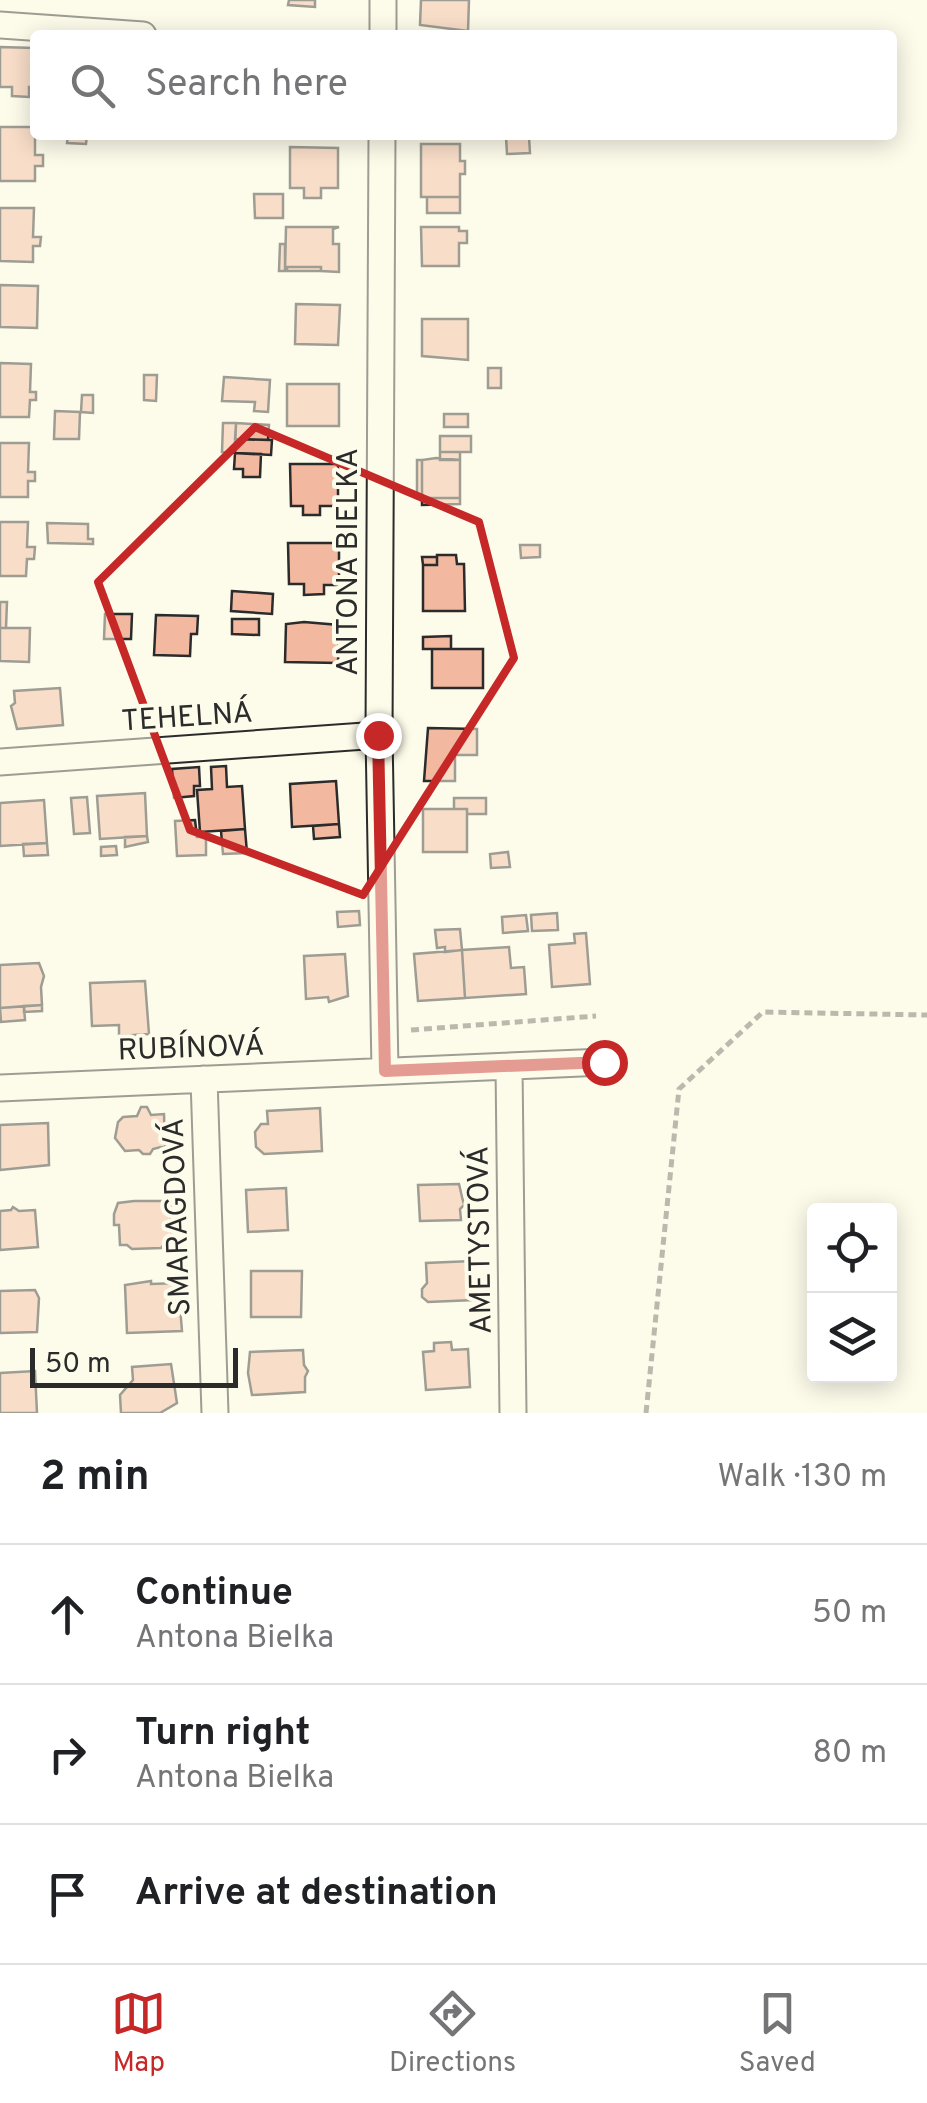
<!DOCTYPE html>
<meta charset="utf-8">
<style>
:root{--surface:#fff;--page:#f2f2f2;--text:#202124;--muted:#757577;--line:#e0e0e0;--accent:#c62828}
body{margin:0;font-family:Overpass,sans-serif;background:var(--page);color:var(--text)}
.controls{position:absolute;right:30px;bottom:30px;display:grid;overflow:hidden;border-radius:10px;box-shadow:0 5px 25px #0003}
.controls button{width:90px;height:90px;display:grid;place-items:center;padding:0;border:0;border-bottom:2px solid var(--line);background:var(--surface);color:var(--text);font:50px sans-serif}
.scale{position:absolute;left:30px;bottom:25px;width:208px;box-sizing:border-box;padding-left:10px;border:5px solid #2b2b2b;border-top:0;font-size:28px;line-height:35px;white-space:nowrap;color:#2b2b2b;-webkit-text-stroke:8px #fdfbea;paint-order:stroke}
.stop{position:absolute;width:30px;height:30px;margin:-22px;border:8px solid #c62828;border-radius:50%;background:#fff}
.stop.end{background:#c62828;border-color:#fff;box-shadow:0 2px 10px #0008}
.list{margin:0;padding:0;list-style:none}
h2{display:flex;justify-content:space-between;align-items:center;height:130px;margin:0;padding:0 40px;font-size:42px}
h2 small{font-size:32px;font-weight:400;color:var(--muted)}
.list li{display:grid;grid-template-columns:65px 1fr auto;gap:30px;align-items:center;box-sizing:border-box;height:140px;padding:0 40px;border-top:2px solid var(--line)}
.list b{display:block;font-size:38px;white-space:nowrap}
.list p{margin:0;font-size:32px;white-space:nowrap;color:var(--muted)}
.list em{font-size:32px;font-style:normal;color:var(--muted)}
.icon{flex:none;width:55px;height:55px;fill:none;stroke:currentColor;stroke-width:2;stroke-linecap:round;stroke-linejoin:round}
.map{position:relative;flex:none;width:927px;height:1413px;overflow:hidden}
.search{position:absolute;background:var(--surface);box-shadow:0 5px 25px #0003;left:30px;right:30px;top:30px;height:110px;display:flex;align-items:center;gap:25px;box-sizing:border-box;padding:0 35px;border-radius:10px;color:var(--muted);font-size:38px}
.sheet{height:550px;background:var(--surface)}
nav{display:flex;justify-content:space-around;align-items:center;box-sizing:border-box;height:140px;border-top:2px solid var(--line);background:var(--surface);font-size:28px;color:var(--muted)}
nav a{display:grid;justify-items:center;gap:5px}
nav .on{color:var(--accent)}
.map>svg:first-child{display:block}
.building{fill:#f2b8a0;stroke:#2b2b2b;stroke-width:2.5}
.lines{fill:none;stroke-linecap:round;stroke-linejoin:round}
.minor-casing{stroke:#2b2b2b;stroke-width:29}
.path{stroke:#6a6964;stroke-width:5;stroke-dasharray:8 5;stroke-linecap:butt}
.minor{stroke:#fdfbea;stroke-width:25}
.route{stroke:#c62828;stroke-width:12}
.marked{fill:none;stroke:#c62828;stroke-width:8;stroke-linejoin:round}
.labels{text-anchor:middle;stroke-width:8;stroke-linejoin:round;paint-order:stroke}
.street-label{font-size:30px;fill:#2b2b2b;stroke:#fdfbea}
</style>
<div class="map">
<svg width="927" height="1413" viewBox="0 0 927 1413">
<rect width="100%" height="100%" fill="#fdfbea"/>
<path class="building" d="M 289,0 L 315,0 L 315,7 L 288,5 Z
M 421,0 L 469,0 L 468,31 L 420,25 Z
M 0,47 L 35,48 L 35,87 L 29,87 L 29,97 L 12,96 L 12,87 L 0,87 Z
M 0,127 L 35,127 L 35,155 L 43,155 L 43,166 L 35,166 L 35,181 L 0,181 Z
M 68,135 L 87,135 L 86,144 L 67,143 Z
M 506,137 L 529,137 L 530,153 L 507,154 Z
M 421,144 L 460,144 L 460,161 L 465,161 L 465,174 L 460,174 L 460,197 L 421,197 Z
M 290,147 L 338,148 L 338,188 L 321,188 L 321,198 L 304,198 L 304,188 L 290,188 Z
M 254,194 L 283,194 L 283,218 L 255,218 Z
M 427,197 L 460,197 L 460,213 L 427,213 Z
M 0,208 L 34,208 L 33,237 L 41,237 L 40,246 L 33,246 L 33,262 L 0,261 Z
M 286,227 L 339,227 L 333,229 L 333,244 L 339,244 L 339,272 L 321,271 L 321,267 L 287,267 L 285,271 Z
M 421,227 L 459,227 L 459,231 L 467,231 L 467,243 L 459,243 L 459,266 L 422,266 Z
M 280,244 L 285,244 L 285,271 L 279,271 Z
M 287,267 L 321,267 L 321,271 L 287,271 Z
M 0,285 L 38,286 L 37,328 L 0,327 Z
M 296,304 L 340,305 L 338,345 L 295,344 Z
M 422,319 L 468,319 L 468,360 L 422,356 Z
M 0,363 L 31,364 L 30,392 L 36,392 L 36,400 L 30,400 L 29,417 L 0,417 Z
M 488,368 L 501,368 L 501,388 L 488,388 Z
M 144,375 L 157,375 L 156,401 L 144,400 Z
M 224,377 L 270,380 L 268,412 L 254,411 L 255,402 L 222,401 Z
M 287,384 L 339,384 L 339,426 L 287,426 Z
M 82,395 L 93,395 L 93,413 L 81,412 Z
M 55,411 L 80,412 L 79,439 L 54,439 Z
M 444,414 L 468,414 L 468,427 L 444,427 Z
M 223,423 L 236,423 L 235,453 L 222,452 Z
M 236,423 L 269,425 L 268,440 L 235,439 Z
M 440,436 L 471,436 L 471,452 L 440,452 Z
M 235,439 L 272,440 L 271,455 L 235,453 Z
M 0,443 L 29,443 L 28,472 L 35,472 L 35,481 L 28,481 L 28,497 L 0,497 Z
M 440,452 L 460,452 L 460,460 L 440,460 Z
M 235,453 L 261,454 L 260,477 L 243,477 L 243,469 L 234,469 Z
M 436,458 L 460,460 L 460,498 L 422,498 L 422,460 Z
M 417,460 L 422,460 L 422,498 L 417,498 Z
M 290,464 L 338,464 L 338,506 L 320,506 L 320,515 L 303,515 L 303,506 L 291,506 Z
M 422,498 L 460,498 L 460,504 L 422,505 Z
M 0,522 L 28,522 L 27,547 L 35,547 L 34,559 L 27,559 L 26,576 L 0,576 Z
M 47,523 L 88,524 L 88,539 L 93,539 L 93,544 L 48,543 Z
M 288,543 L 339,543 L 339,585 L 324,585 L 324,594 L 304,595 L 304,584 L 289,584 Z
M 520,545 L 540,545 L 540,557 L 521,558 Z
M 437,555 L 456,555 L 457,564 L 464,564 L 465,611 L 423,611 L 423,565 L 437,565 Z
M 422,557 L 437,557 L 437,565 L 423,565 Z
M 232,591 L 273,594 L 272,614 L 231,611 Z
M 0,602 L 7,602 L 6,628 L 0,628 Z
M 105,614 L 132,614 L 131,639 L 104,639 Z
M 156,615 L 198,616 L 197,634 L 191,634 L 190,656 L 154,655 Z
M 232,619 L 259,619 L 259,635 L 232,634 Z
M 304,622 L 339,625 L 338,663 L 285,662 L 286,624 Z
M 0,628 L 30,628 L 29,662 L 0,661 Z
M 451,636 L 451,649 L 423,649 L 423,637 Z
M 432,649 L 483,649 L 483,688 L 432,688 Z
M 60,688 L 63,725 L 17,729 L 11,706 L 15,703 L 14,691 Z
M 428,728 L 477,729 L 477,755 L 455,755 L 455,781 L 424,781 Z
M 226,766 L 227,787 L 242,786 L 245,829 L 200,832 L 197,790 L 212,789 L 211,767 Z
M 199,767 L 200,786 L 194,786 L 194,796 L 174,798 L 172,769 Z
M 336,781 L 339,824 L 292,827 L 290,784 Z
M 145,793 L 147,836 L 100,839 L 97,796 Z
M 87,797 L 90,833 L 74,834 L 71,798 Z
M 454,798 L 486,798 L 486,814 L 467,814 L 467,809 L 454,809 Z
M 44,800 L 47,843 L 0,846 L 0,803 Z
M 423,809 L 467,809 L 467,852 L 423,852 Z
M 195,820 L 197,837 L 206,837 L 206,855 L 177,856 L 175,821 Z
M 339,824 L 340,837 L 314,839 L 313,826 Z
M 245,829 L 247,853 L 223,854 L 221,831 Z
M 147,836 L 148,842 L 125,847 L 125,837 Z
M 47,843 L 48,855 L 24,856 L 23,844 Z
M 116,846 L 117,855 L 101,856 L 101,847 Z
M 508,852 L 510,867 L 491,868 L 490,854 Z
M 359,911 L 360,925 L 338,927 L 337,912 Z
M 557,913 L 558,930 L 532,931 L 531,915 Z
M 526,915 L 528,931 L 503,933 L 502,917 Z
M 460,929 L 462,950 L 445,952 L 445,947 L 437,948 L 435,930 Z
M 586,933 L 590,984 L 552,987 L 549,945 L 575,943 L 574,934 Z
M 509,947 L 511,968 L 524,967 L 526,994 L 465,998 L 462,950 Z
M 462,950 L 465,998 L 418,1001 L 414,954 Z
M 345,954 L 348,996 L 329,1002 L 328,997 L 306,999 L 304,956 Z
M 39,963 L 44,976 L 41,987 L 42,1005 L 0,1008 L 0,965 Z
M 145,981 L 149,1034 L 119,1036 L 119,1025 L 92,1026 L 90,983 Z
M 42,1005 L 42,1011 L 24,1012 L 24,1006 Z
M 24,1006 L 25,1020 L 1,1022 L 0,1008 Z
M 141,1107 L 147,1107 L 151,1115 L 164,1114 L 165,1146 L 153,1149 L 150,1154 L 143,1154 L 139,1150 L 125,1151 L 115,1138 L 118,1122 L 123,1117 L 137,1116 Z
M 320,1108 L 322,1151 L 264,1154 L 256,1147 L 255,1132 L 261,1124 L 268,1124 L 267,1111 Z
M 48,1123 L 49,1165 L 0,1170 L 0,1125 Z
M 459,1184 L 464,1205 L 460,1209 L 461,1220 L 420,1221 L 418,1185 Z
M 286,1188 L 288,1230 L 248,1232 L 246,1190 Z
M 134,1201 L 170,1201 L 172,1243 L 165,1243 L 161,1248 L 132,1249 L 127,1245 L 120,1245 L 119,1225 L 114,1225 L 114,1214 L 118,1203 Z
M 13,1207 L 19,1211 L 35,1210 L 38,1247 L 0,1250 L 0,1211 L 11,1210 Z
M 472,1261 L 474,1300 L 428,1302 L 422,1297 L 422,1289 L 427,1283 L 426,1263 Z
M 251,1271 L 302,1271 L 301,1317 L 251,1317 Z
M 151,1281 L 151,1284 L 178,1283 L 182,1331 L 127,1333 L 125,1285 Z
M 35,1290 L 39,1298 L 37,1332 L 0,1333 L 0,1291 Z
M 451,1342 L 452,1350 L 468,1349 L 470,1387 L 426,1390 L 423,1352 L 434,1351 L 434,1343 Z
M 303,1350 L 304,1365 L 308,1371 L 305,1377 L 305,1392 L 252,1395 L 248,1373 L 250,1352 Z
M 171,1364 L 177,1403 L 160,1413 L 121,1413 L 120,1395 L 133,1380 L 132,1367 Z
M 35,1371 L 37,1413 L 0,1413 L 0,1373 Z"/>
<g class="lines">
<g class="minor-casing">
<path id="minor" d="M 0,25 L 143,35
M 383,35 L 383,0
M 382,135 L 379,735 L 385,1071
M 0,762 L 379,735
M 509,1066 L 513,1413
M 204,1079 L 215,1413
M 0,1088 L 604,1062"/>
</g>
<path class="path" d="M 411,1030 L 596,1016
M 646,1413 L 679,1089 L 763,1012 L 927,1015"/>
<use href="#minor" class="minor"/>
</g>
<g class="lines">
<path class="route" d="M 378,735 L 385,1071 L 604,1062"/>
</g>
<path d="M0 0H927V1413H0ZM 255,427 L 479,522 L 514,658 L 363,895 L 190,830 L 98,582 Z" fill="#fdfbea" fill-opacity=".55" fill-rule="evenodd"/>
<path class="marked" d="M 255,427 L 479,522 L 514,658 L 363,895 L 190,830 L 98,582 Z"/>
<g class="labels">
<g class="street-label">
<text transform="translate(347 562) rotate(-90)" y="10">ANTONA BIELKA</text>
<text transform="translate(187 716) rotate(-4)" y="10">TEHELNÁ</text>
<text transform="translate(191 1047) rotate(-2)" y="10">RUBÍNOVÁ</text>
<text transform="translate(176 1217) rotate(-92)" y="10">SMARAGDOVÁ</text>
<text transform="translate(479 1240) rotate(-91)" y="10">AMETYSTOVÁ</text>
</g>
</g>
</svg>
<div class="controls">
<button><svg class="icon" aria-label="locate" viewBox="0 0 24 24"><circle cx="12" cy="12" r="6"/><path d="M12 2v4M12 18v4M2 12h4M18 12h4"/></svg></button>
<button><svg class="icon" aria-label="layers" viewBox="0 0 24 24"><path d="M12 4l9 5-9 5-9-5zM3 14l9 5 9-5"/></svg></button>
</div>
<div class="scale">50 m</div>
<div class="stop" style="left:604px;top:1062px"></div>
<div class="stop end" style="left:378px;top:735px"></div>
<div class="search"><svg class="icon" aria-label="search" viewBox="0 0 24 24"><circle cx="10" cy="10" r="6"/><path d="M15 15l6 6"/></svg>Search here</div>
</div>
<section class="sheet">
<h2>2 min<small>Walk · 130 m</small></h2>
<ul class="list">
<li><svg class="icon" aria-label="ahead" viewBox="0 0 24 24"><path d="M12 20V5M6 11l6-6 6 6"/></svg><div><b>Continue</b><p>Antona Bielka</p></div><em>50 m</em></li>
<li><svg class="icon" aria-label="right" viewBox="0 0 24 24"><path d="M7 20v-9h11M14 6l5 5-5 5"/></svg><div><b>Turn right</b><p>Antona Bielka</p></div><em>80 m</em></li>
<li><svg class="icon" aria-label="arrive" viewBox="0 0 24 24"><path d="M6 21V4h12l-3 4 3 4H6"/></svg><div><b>Arrive at destination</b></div></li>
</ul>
</section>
<nav>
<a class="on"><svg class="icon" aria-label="map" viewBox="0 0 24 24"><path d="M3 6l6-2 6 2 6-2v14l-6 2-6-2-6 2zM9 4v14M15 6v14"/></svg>Map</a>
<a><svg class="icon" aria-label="directions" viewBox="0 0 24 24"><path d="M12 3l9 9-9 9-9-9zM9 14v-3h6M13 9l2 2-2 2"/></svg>Directions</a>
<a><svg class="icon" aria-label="saved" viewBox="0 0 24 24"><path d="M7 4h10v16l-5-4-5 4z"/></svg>Saved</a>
</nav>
